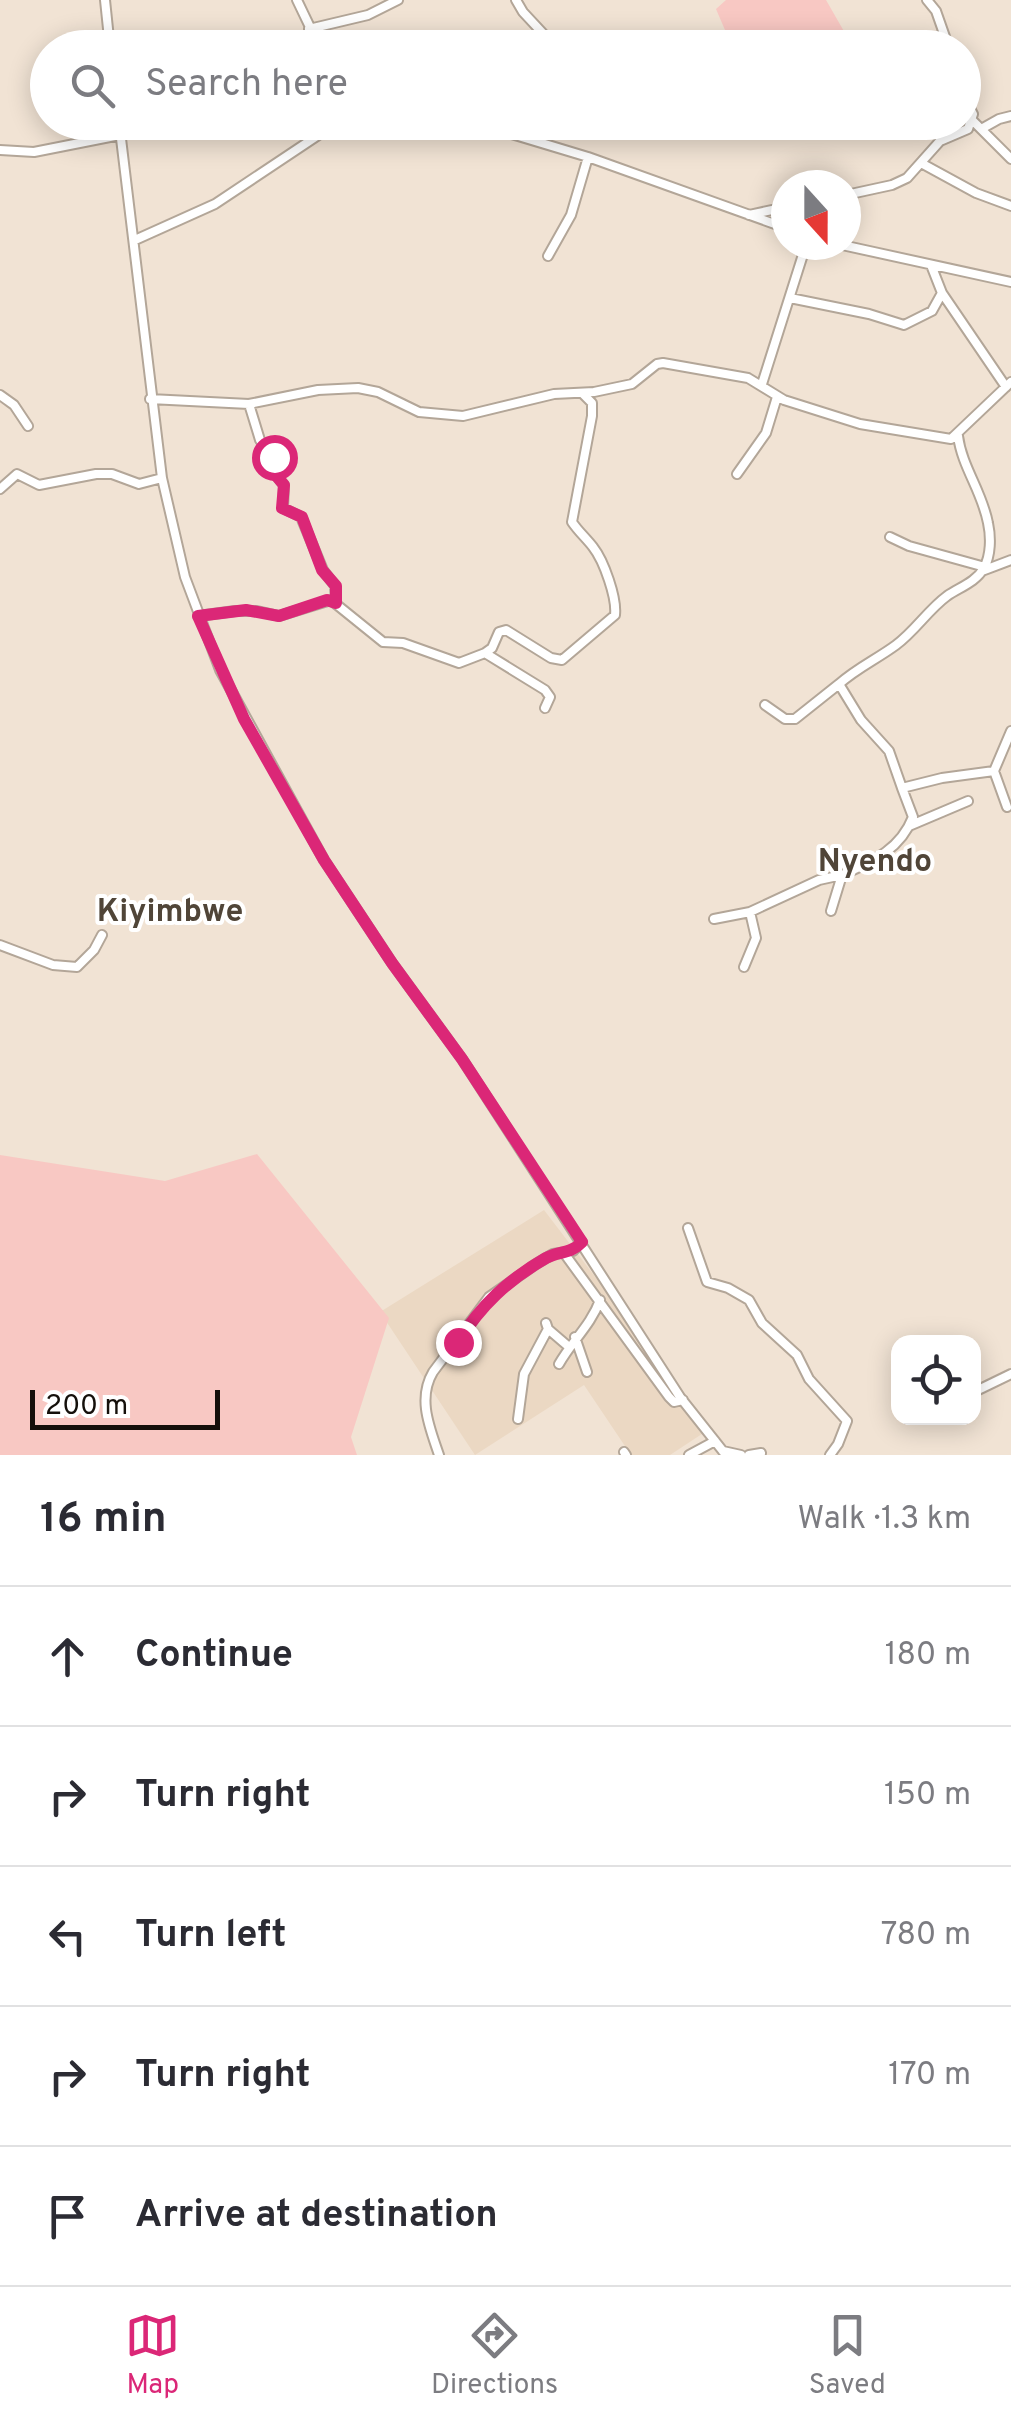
<!DOCTYPE html>
<meta charset="utf-8">
<style>
:root{--surface:#fff;--page:#f2f2f3;--text:#2b2b33;--muted:#7c7c81;--line:#e1e1e2;--accent:#db2777}
body{margin:0;font-family:Overpass,sans-serif;background:var(--page);color:var(--text)}
.controls{position:absolute;right:30px;bottom:30px;display:grid;overflow:hidden;border-radius:20px;box-shadow:0 5px 25px #0003}
.controls button{width:90px;height:90px;display:grid;place-items:center;padding:0;border:0;border-bottom:2px solid var(--line);background:var(--surface);color:var(--text);font:50px sans-serif}
.compass{position:absolute;left:771px;top:170px;width:90px;height:90px;border-radius:50%;background:var(--surface);box-shadow:0 5px 25px #0003;rotate:159deg}
.scale{position:absolute;left:30px;bottom:25px;width:190px;box-sizing:border-box;padding-left:10px;border:5px solid #15100b;border-top:0;font-size:28px;line-height:35px;white-space:nowrap;color:#15100b;-webkit-text-stroke:8px #fff;paint-order:stroke}
.stop{position:absolute;width:30px;height:30px;margin:-22px;border:8px solid #db2777;border-radius:50%;background:#fff}
.stop.end{background:#db2777;border-color:#fff;box-shadow:0 2px 10px #0008}
.list{margin:0;padding:0;list-style:none}
h2{display:flex;justify-content:space-between;align-items:center;height:130px;margin:0;padding:0 40px;font-size:42px}
h2 small{font-size:32px;font-weight:400;color:var(--muted)}
.list li{display:grid;grid-template-columns:65px 1fr auto;gap:30px;align-items:center;box-sizing:border-box;height:140px;padding:0 40px;border-top:2px solid var(--line)}
.list b{display:block;font-size:38px;white-space:nowrap}
.list em{font-size:32px;font-style:normal;color:var(--muted)}
.icon{flex:none;width:55px;height:55px;fill:none;stroke:currentColor;stroke-width:2;stroke-linecap:round;stroke-linejoin:round}
.map{position:relative;flex:none;width:1011px;height:1455px;overflow:hidden}
.search{position:absolute;background:var(--surface);box-shadow:0 5px 25px #0003;left:30px;right:30px;top:30px;height:110px;display:flex;align-items:center;gap:25px;box-sizing:border-box;padding:0 35px;border-radius:55px;color:var(--muted);font-size:38px}
.sheet{height:830px;background:var(--surface)}
nav{display:flex;justify-content:space-around;align-items:center;box-sizing:border-box;height:140px;border-top:2px solid var(--line);background:var(--surface);font-size:28px;color:var(--muted)}
nav a{display:grid;justify-items:center;gap:5px}
nav .on{color:var(--accent)}
.map>svg:first-child{display:block}
.built{fill:#ebd8c3}
.green{fill:#f8c8c3}
.lines{fill:none;stroke-linecap:round;stroke-linejoin:round}
.street-casing{stroke:#b3a698;stroke-width:12}
.street{stroke:#fff;stroke-width:8}
.route{stroke:#db2777;stroke-width:12}
.labels{text-anchor:middle;stroke-width:8;stroke-linejoin:round;paint-order:stroke}
.quarter-label{font-size:32px;font-weight:bold;fill:#504538;stroke:#fff}
</style>
<div class="map">
<svg width="1011" height="1455" viewBox="0 0 1011 1455">
<rect width="100%" height="100%" fill="#f1e3d4"/>
<path class="built" d="M 544,1210 L 711,1428 L 670,1455 L 631,1455 L 584,1385 L 475,1455 L 380,1312 Z"/>
<path class="green" d="M 726,0 L 826,0 L 849,40 L 832,47 L 744,47 L 725,30 L 716,9 Z
M 257,1154 L 389,1318 L 351,1437 L 357,1455 L 0,1455 L 0,1155 L 165,1181 Z"/>
<g class="lines">
<g class="street-casing">
<path id="street" d="M 105,0 L 110,48
M 297,0 L 320,48
M 516,0 L 523,12 L 550,41
M 927,0 L 936,11 L 949,48
M 309,29 L 368,15 L 398,0
M 973,121 L 1011,159
M 119,122 L 162,478 L 185,577 L 220,670 L 324,860 L 392,963 L 462,1059 L 680,1397 L 726,1455
M 472,122 L 588,157 L 786,228
M 983,128 L 999,119 L 1011,116
M 0,150 L 34,152 L 120,135
M 921,163 L 976,193 L 1011,206
M 846,195 L 892,185 L 907,178 L 940,141 L 968,129 L 973,114 L 964,97
M 749,215 L 786,207
M 135,240 L 215,204 L 338,122
M 842,245 L 1011,282
M 548,256 L 571,215 L 588,157
M 931,265 L 942,293 L 1006,387
M 790,298 L 869,314 L 904,325 L 932,311 L 942,293
M 762,384 L 806,245
M 0,395 L 14,405 L 28,426
M 150,399 L 249,404 L 318,390 L 358,388 L 378,392 L 419,412 L 463,416 L 554,394 L 594,392 L 632,384 L 657,364 L 663,363 L 748,378 L 784,400 L 860,424 L 951,439 L 1011,382
M 249,404 L 260,440 L 274,457 L 274,473 L 284,485 L 283,508 L 301,517 L 323,570 L 335,586 L 336,603
M 958,436 C 962,467 982,491 988,523 C 991,537 991,555 984,568 C 975,583 960,587 947,596 C 928,610 915,631 896,645 C 877,659 857,668 839,684 L 861,720 L 889,751 L 902,788 L 942,778 L 994,771 L 1011,731
M 737,474 L 766,433 L 777,397
M 0,489 L 17,474 L 39,485 L 96,474 L 112,474 L 139,484 L 162,478
M 890,537 L 909,546 L 985,567
M 982,571 L 1011,560
M 198,616 L 235,611 L 257,611 L 279,616 L 331,600 L 383,642 L 403,643 L 459,663 L 485,653 L 545,690 L 550,697 L 545,708
M 485,653 L 492,648 L 499,632 L 506,630 L 551,658 L 562,660 L 615,615 C 617,598 604,561 593,547 C 586,538 578,531 572,522 L 592,416 L 592,403 L 582,393
M 765,705 L 785,719 L 795,719 L 839,684
M 994,771 L 1007,807
M 909,826 L 968,801
M 831,911 L 842,875 C 873,861 900,850 913,817 L 902,788
M 714,919 L 750,912 L 819,880 L 842,875
M 0,945 L 53,965 L 77,967 L 94,950 L 102,935
M 744,967 L 756,938 L 750,912
M 688,1228 L 707,1282 L 728,1288 L 749,1300 L 762,1323 L 797,1355 L 809,1379 L 847,1421 L 838,1444 L 830,1455
M 564,1253 L 669,1397 L 674,1402 L 683,1400
M 546,1323 L 548,1329 L 569,1347
M 575,1337 L 587,1372
M 559,1364 C 572,1341 591,1325 600,1300
M 974,1392 L 1011,1374
M 518,1419 L 524,1374 L 548,1329
M 723,1451 L 741,1455
M 624,1452 L 626,1455
M 439,1455 C 430,1428 417,1399 433,1372 L 489,1297 L 536,1264 L 553,1254 L 573,1251 L 582,1242
M 689,1455 L 715,1441
M 749,1455 L 761,1453"/>
</g>
<use href="#street" class="street"/>
</g>
<g class="lines">
<path class="route" d="M 274,457 L 274,473 L 284,485 L 282,508 L 302,517 L 322,570 L 336,586 L 336,603 L 327,600 L 279,616 L 246,610 L 198,616 L 244,719 L 324,860 L 392,963 L 462,1059 L 582,1242 C 571,1254 559,1251 546,1258 C 508,1280 481,1305 458,1342"/>
</g>
<g class="labels">
<g class="quarter-label">
<text x="875" y="871">Nyendo</text>
<text x="170" y="921">Kiyimbwe</text>
</g>
</g>
</svg>
<div class="controls">
<button><svg class="icon" aria-label="locate" viewBox="0 0 24 24"><circle cx="12" cy="12" r="6"/><path d="M12 2v4M12 18v4M2 12h4M18 12h4"/></svg></button>
</div>
<svg class="compass" viewBox="-18 -18 36 36"><path d="M0-13l5 13h-10z" fill="#e53935"/><path d="M0 13l5-13h-10z" fill="#7c7c81"/></svg>
<div class="scale">200 m</div>
<div class="stop" style="left:274px;top:457px"></div>
<div class="stop end" style="left:458px;top:1342px"></div>
<div class="search"><svg class="icon" aria-label="search" viewBox="0 0 24 24"><circle cx="10" cy="10" r="6"/><path d="M15 15l6 6"/></svg>Search here</div>
</div>
<section class="sheet">
<h2>16 min<small>Walk · 1.3 km</small></h2>
<ul class="list">
<li><svg class="icon" aria-label="ahead" viewBox="0 0 24 24"><path d="M12 20V5M6 11l6-6 6 6"/></svg><div><b>Continue</b></div><em>180 m</em></li>
<li><svg class="icon" aria-label="right" viewBox="0 0 24 24"><path d="M7 20v-9h11M14 6l5 5-5 5"/></svg><div><b>Turn right</b></div><em>150 m</em></li>
<li><svg class="icon" aria-label="left" viewBox="0 0 24 24"><path d="M17 20v-9H6M10 6l-5 5 5 5"/></svg><div><b>Turn left</b></div><em>780 m</em></li>
<li><svg class="icon" aria-label="right" viewBox="0 0 24 24"><path d="M7 20v-9h11M14 6l5 5-5 5"/></svg><div><b>Turn right</b></div><em>170 m</em></li>
<li><svg class="icon" aria-label="arrive" viewBox="0 0 24 24"><path d="M6 21V4h12l-3 4 3 4H6"/></svg><div><b>Arrive at destination</b></div></li>
</ul>
</section>
<nav>
<a class="on"><svg class="icon" aria-label="map" viewBox="0 0 24 24"><path d="M3 6l6-2 6 2 6-2v14l-6 2-6-2-6 2zM9 4v14M15 6v14"/></svg>Map</a>
<a><svg class="icon" aria-label="directions" viewBox="0 0 24 24"><path d="M12 3l9 9-9 9-9-9zM9 14v-3h6M13 9l2 2-2 2"/></svg>Directions</a>
<a><svg class="icon" aria-label="saved" viewBox="0 0 24 24"><path d="M7 4h10v16l-5-4-5 4z"/></svg>Saved</a>
</nav>
